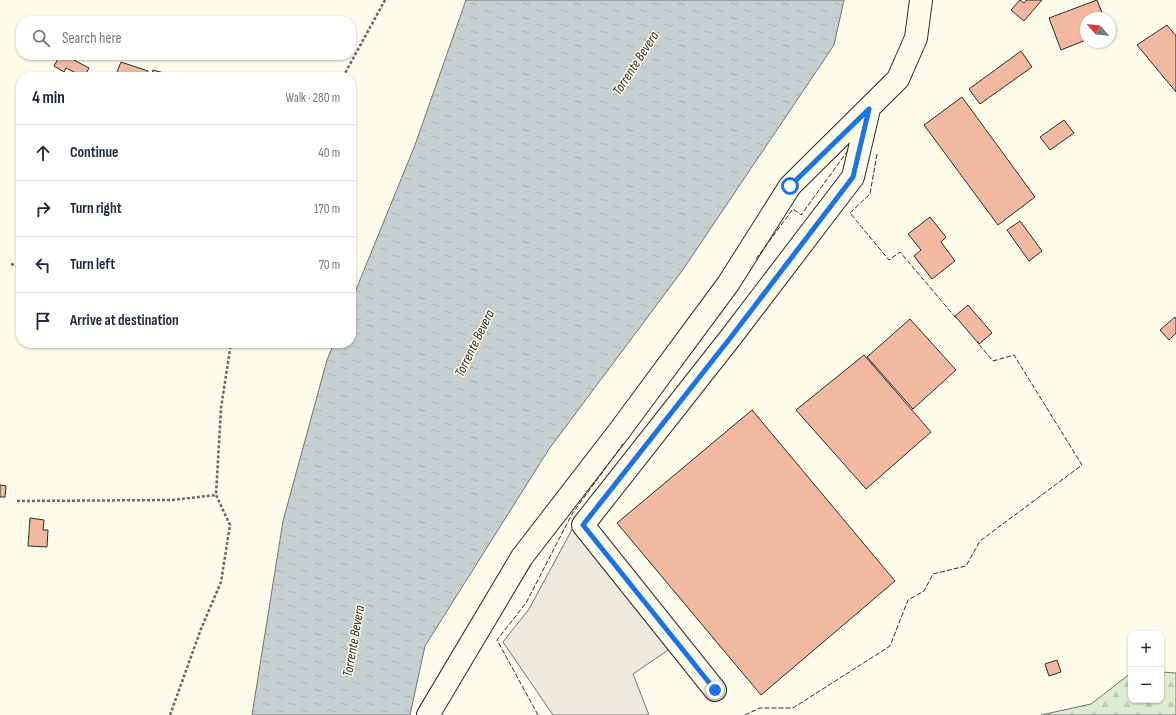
<!DOCTYPE html>
<meta charset="utf-8">
<style>
:root{--surface:#fff;--page:#f6f6f7;--text:#1f2937;--muted:#747a83;--line:#e0e1e3}
body{margin:0;font-family:"Sofia Sans Condensed",sans-serif;background:var(--page);color:var(--text)}
.controls{position:absolute;right:12px;bottom:12px;display:grid;overflow:hidden;border-radius:8px;box-shadow:0 1px 3px #0004}
.controls button{width:36px;height:36px;display:grid;place-items:center;padding:0;border:0;border-bottom:1px solid var(--line);background:var(--surface);color:var(--text);font:20px sans-serif}
.compass{position:absolute;left:1080px;top:12px;width:36px;height:36px;border-radius:50%;background:var(--surface);box-shadow:0 1px 3px #0004;rotate:297deg}
.stop{position:absolute;width:12px;height:12px;margin:-9px;border:3px solid #1a73e8;border-radius:50%;background:#fff}
.stop.end{background:#1a73e8;border-color:#fff;box-shadow:0 1px 4px #0008}
.list{margin:0;padding:0;list-style:none}
h2{display:flex;justify-content:space-between;align-items:center;height:52px;margin:0;padding:0 16px;font-size:17px}
h2 small{font-size:13px;font-weight:400;color:var(--muted)}
.list li{display:grid;grid-template-columns:26px 1fr auto;gap:12px;align-items:center;box-sizing:border-box;height:56px;padding:0 16px;border-top:1px solid var(--line)}
.list b{display:block;font-size:15px;white-space:nowrap}
.list em{font-size:13px;font-style:normal;color:var(--muted)}
.icon{flex:none;width:22px;height:22px;fill:none;stroke:currentColor;stroke-width:2;stroke-linecap:round;stroke-linejoin:round}
.map{position:relative;flex:none;width:1176px;height:715px;overflow:hidden}
.search{position:absolute;background:var(--surface);box-shadow:0 1px 3px #0004;left:16px;top:16px;width:340px;height:44px;display:flex;align-items:center;gap:10px;box-sizing:border-box;padding:0 14px;border-radius:16px;color:var(--muted);font-size:15px}
.panel{position:absolute;background:var(--surface);box-shadow:0 1px 3px #0004;left:16px;top:72px;width:340px;height:276px;border-radius:16px}
.map>svg:first-child{display:block}
.forest{fill:url(#forest-firs);stroke:#74746e}
.parking{fill:#eceadb;stroke:#74746e}
.water{fill:url(#water-ripples);stroke:#74746e}
.building{fill:#f2b8a0;stroke:#2b2b2b}
.lines{fill:none;stroke-linecap:round;stroke-linejoin:round}
.minor-casing{stroke:#2b2b2b;stroke-width:24}
.path{stroke:#6a6964;stroke-width:2.5;stroke-dasharray:3 2;stroke-linecap:butt}
.minor{stroke:#fdfbea;stroke-width:22}
.fence{stroke:#2b2b2b;stroke-width:1;stroke-dasharray:5 2;stroke-linecap:butt}
.route{stroke:#1a73e8;stroke-width:5}
.labels{text-anchor:middle;stroke-width:3;stroke-linejoin:round;paint-order:stroke}
.water-label{font-size:14px;font-style:italic;fill:#2b2b2b;stroke:#fdfbea}
</style>
<div class="map">
<svg width="1176" height="715" viewBox="0 0 1176 715">
<defs>
<pattern id="forest-firs" width="22" height="20" patternUnits="userSpaceOnUse"><rect width="22" height="20" fill="#deebd1"/><path d="M5 1l3.5 6h-7zM16 11l3.5 6h-7z" fill="#bfcab4"/></pattern>
<pattern id="water-ripples" width="26" height="14" patternUnits="userSpaceOnUse"><rect width="26" height="14" fill="#c7d0d0"/><path d="M2 4q2-2 4 0t4 0M15 11q2-2 4 0t4 0" fill="none" stroke="#abb3b3"/></pattern>
</defs>
<rect width="100%" height="100%" fill="#fdfbea"/>
<path class="forest" d="M 1161,672 L 1176,673 L 1176,715 L 1041,715 L 1091,704 L 1131,673 L 1131,700 L 1161,700 Z"/>
<path class="parking" d="M 575,524 L 674,646 L 633,674 L 649,715 L 553,715 L 503,642 L 529,609 Z"/>
<path class="water" d="M 466,0 L 844,0 L 834,45 L 682,271 L 549,449 L 425,646 L 410,715 L 252,715 L 283,521 L 327,360 L 334,343 L 351,343 L 351,302 L 415,145 Z"/>
<path class="building" d="M 1020,0 L 1024,3 L 1027,0 L 1042,0 L 1024,21 L 1011,10 Z
M 1097,0 L 1104,18 L 1086,18 L 1086,40 L 1061,50 L 1049,18 Z
M 1167,25 L 1176,36 L 1176,92 L 1137,45 Z
M 1021,51 L 1032,67 L 980,104 L 969,89 Z
M 60,55 L 74,55 L 72,59 L 89,68 L 84,77 L 66,68 L 64,72 L 54,66 Z
M 121,62 L 148,71 L 146,77 L 115,77 Z
M 153,70 L 175,76 L 174,77 L 151,77 Z
M 962,97 L 1035,197 L 998,225 L 924,125 Z
M 1064,120 L 1074,133 L 1050,150 L 1040,137 Z
M 930,217 L 946,237 L 941,242 L 955,261 L 932,279 L 914,256 L 921,250 L 908,234 Z
M 1020,221 L 1042,251 L 1029,261 L 1007,230 Z
M 968,305 L 992,333 L 979,344 L 955,316 Z
M 1175,317 L 1176,319 L 1176,333 L 1169,340 L 1160,330 Z
M 910,319 L 956,370 L 913,409 L 867,357 Z
M 864,355 L 931,432 L 866,489 L 796,410 Z
M 752,410 L 895,581 L 761,695 L 617,523 Z
M 0,485 L 6,486 L 5,497 L 0,497 Z
M 30,518 L 44,520 L 43,530 L 48,530 L 47,547 L 28,546 Z
M 1057,660 L 1061,672 L 1049,676 L 1045,664 Z"/>
<g class="lines">
<g class="minor-casing">
<path id="minor" d="M 715,690 L 583,525 L 731,337 L 853,177 L 869,109
M 428,715 L 522,557 L 620,430 L 728,284 L 790,186 L 898,79 L 916,38 L 921,0"/>
</g>
<path class="path" d="M 343,77 L 385,0
M 11,264 L 21,267
M 17,501 L 172,500 L 216,495
M 170,715 L 201,629 L 221,582 L 230,525 L 216,495 L 221,408 L 231,343"/>
<use href="#minor" class="minor"/>
<path class="fence" d="M 877,154 L 870,194 L 850,213 L 889,260 L 900,252 L 956,318
M 756,259 L 793,209 L 801,215 L 849,149
M 538,715 L 497,640 L 526,603 L 572,514 L 623,444
M 745,715 L 760,708 L 793,708 L 890,646 L 908,600 L 924,591 L 933,574 L 966,566 L 980,541 L 1082,465 L 1014,355 L 993,361 L 977,342"/>
</g>
<g class="lines">
<path class="route" d="M 715,690 L 583,525 L 731,337 L 853,177 L 869,109 L 790,186"/>
</g>
<g class="labels">
<g class="water-label">
<text transform="translate(635 63) rotate(-57)" y="5">Torrente Bevera</text>
<text transform="translate(474 343) rotate(-64)" y="5">Torrente Bevera</text>
<text transform="translate(353 641) rotate(-80)" y="5">Torrente Bevera</text>
</g>
</g>
</svg>
<div class="controls">
<button>+</button>
<button>−</button>
</div>
<svg class="compass" viewBox="-18 -18 36 36"><path d="M0-13l5 13h-10z" fill="#e53935"/><path d="M0 13l5-13h-10z" fill="#747a83"/></svg>
<div class="stop" style="left:790px;top:186px"></div>
<div class="stop end" style="left:715px;top:690px"></div>
<div class="search"><svg class="icon" aria-label="search" viewBox="0 0 24 24"><circle cx="10" cy="10" r="6"/><path d="M15 15l6 6"/></svg>Search here</div>
<section class="panel">
<h2>4 min<small>Walk · 280 m</small></h2>
<ul class="list">
<li><svg class="icon" aria-label="ahead" viewBox="0 0 24 24"><path d="M12 20V5M6 11l6-6 6 6"/></svg><div><b>Continue</b></div><em>40 m</em></li>
<li><svg class="icon" aria-label="right" viewBox="0 0 24 24"><path d="M7 20v-9h11M14 6l5 5-5 5"/></svg><div><b>Turn right</b></div><em>170 m</em></li>
<li><svg class="icon" aria-label="left" viewBox="0 0 24 24"><path d="M17 20v-9H6M10 6l-5 5 5 5"/></svg><div><b>Turn left</b></div><em>70 m</em></li>
<li><svg class="icon" aria-label="arrive" viewBox="0 0 24 24"><path d="M6 21V4h12l-3 4 3 4H6"/></svg><div><b>Arrive at destination</b></div></li>
</ul>
</section>
</div>
